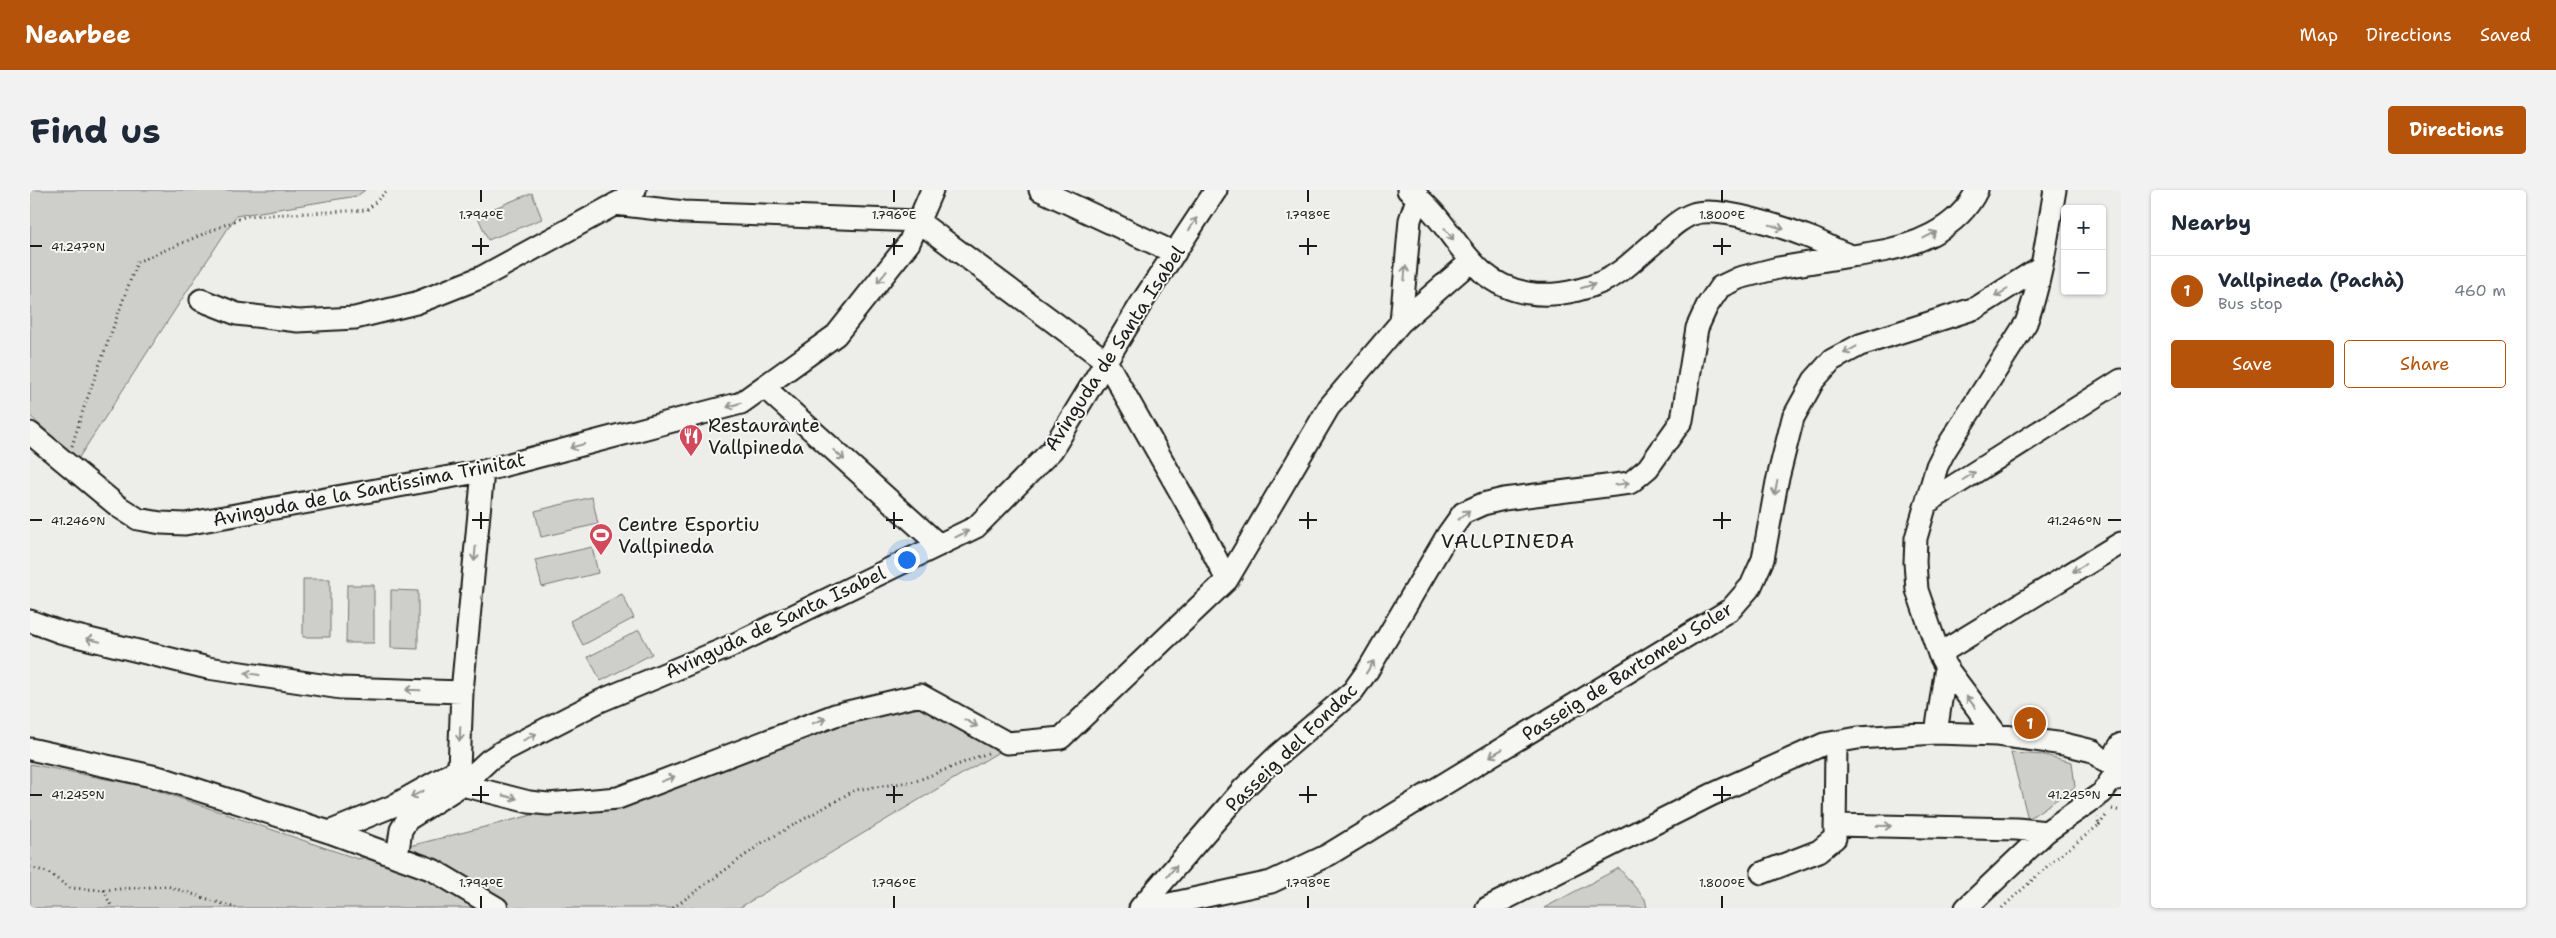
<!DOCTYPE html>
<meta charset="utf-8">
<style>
:root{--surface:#fff;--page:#f2f2f3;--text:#1f2937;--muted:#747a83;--line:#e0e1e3;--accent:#b45309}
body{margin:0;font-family:"Shantell Sans",sans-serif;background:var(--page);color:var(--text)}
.controls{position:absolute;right:15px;top:15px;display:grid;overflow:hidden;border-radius:5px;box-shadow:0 1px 4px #0004}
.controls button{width:45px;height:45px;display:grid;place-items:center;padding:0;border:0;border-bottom:1px solid var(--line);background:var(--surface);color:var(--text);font:25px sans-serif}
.you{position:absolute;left:876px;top:369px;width:18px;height:18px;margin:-12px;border:4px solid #fff;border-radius:50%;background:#1a73e8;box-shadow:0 0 0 8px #1a73e833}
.badge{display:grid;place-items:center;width:32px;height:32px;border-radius:50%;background:var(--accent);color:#fff;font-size:16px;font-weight:700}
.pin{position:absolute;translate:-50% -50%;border:2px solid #fff;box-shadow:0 1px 5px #0006}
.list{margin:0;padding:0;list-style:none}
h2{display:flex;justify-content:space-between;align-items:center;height:65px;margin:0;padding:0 20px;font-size:21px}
h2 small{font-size:16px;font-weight:400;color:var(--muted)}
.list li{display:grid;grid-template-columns:32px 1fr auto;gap:15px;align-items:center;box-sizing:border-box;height:70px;padding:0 20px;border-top:1px solid var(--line)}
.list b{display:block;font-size:19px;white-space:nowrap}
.list p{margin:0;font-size:16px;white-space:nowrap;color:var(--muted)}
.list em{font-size:16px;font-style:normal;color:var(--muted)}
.actions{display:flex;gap:10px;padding:15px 20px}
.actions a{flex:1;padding:11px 0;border:1px solid var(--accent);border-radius:5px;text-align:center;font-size:18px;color:var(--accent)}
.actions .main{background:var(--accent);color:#fff}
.map{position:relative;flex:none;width:2091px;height:718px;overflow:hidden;border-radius:5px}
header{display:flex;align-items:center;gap:30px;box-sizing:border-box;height:70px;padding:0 25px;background:var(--accent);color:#fff}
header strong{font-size:24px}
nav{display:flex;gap:28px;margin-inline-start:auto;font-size:18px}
.intro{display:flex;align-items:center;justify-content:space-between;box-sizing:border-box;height:120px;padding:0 30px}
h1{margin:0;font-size:35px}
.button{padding:12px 22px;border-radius:5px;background:var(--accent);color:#fff;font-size:18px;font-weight:700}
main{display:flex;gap:30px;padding:0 30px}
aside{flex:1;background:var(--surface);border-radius:5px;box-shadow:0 1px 4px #0004}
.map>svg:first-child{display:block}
.green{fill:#cececb;stroke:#757574}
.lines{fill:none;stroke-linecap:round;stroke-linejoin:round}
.minor-casing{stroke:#1c1c1c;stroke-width:25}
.path{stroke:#1c1c1c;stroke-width:3;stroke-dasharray:1 4;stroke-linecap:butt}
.minor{stroke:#f6f6f2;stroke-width:21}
.oneway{stroke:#949492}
.ticks{fill:none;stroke:#1c1c1c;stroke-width:2}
.labels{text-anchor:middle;stroke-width:4;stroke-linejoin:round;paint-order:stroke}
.street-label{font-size:19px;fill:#1c1c1c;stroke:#f6f6f2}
.poi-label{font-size:19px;fill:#1c1c1c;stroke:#f6f6f2;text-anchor:start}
.neighbourhood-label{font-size:20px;letter-spacing:1px;fill:#1c1c1c;stroke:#f6f6f2}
.ticks-label{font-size:12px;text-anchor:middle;fill:#1c1c1c;stroke:#f6f6f2;stroke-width:4;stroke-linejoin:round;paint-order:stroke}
</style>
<header>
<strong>Nearbee</strong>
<nav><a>Map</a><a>Directions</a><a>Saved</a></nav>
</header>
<div class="intro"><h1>Find us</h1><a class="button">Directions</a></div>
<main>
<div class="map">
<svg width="2091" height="718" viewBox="0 0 2091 718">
<rect width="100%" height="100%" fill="#edede9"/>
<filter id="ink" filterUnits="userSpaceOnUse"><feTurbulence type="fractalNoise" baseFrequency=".02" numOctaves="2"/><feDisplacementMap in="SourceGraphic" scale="10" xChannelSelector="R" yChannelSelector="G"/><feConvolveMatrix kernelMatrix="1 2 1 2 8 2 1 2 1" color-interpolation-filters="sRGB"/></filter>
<g filter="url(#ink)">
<path class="green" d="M 0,0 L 335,0 L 327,6 L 206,26 L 48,269 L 0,226 Z
M 502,3 L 512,29 L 458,50 L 447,25 Z
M 562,307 L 568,334 L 511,347 L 505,321 Z
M 562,357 L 568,383 L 512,397 L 505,370 Z
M 273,389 L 300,389 L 300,447 L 273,447 Z
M 317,395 L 344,395 L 344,453 L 316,453 Z
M 361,400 L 388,401 L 388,459 L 361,458 Z
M 592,404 L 604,428 L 553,455 L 540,431 Z
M 609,440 L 622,464 L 571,491 L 558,467 Z
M 892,518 L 972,560 L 709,718 L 0,718 L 0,574 L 117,597 L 328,669 L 514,622 L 611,611 L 808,531 Z
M 1981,563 L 2014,565 L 2042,572 L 2045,597 L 1998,629 Z
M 1589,678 L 1615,709 L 1617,718 L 1514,718 Z"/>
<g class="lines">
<g class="minor-casing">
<path id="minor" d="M 1010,0 L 1145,63
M 1378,0 C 1426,32 1434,93 1498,103 C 1528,108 1569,98 1592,80 C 1603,72 1613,62 1624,53 C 1635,43 1648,29 1663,24 C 1688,15 1756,38 1781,48 C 1794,53 1806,61 1819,65 C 1825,67 1834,64 1841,63 C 1882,57 1928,40 1947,0
M 585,14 L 654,22 L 888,31 L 1076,171 L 1169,335 L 1197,390
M 171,110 L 207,124 L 268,131 L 325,128 L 386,113 L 452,87 L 593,10 L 605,0
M 1371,132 L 1380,30 L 1388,6
M 734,197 L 909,355
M 0,243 L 89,317 L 108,329 L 131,333 L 155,334 L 453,281 L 711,213 L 806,145 L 879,53 L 902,0
M 1898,312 L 2091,190
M 0,431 L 30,442 L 178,478 L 311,498 L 432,502
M 1909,464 L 2091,353
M 1906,543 L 1916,477
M 1967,545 L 1916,477 L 1909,464 L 1887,400 L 1885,372 L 1886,348 L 1907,276 L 1914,262 L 1996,133 C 2012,91 2017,44 2025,0
M 0,559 L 131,588 L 299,642 L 403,680 L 467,718
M 2087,589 C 2082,577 2083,565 2091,554
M 432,595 L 499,612 L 518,614 L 588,608 L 805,525 L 890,505 L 977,553 L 1031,548 L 1197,390 L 1299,217 L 1371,132 L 1440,72
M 432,595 L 429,579 L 432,502 L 453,281
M 1805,635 L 1987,639 L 2016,642
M 299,642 L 363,616 L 429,579
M 367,667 L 371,640 L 377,630 L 432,595 L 459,570 L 473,561 L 570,511 L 699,457 L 946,337 L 1022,260 L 1112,112 L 1186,0
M 1732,683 L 1789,661 L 1805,648 L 1806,552
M 1110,718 L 1213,599 L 1248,565 L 1323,501 L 1338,480 L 1418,344 L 1433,323 L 1453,314 L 1474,309 L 1600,293 L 1618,278 L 1652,230 L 1667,138 L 1677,116 L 1690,97 L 1709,88 L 1748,78 L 1821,66
M 1121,718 L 1241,692 L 1298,665 L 1701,419 L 1721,396 L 1733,369 L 1747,292 L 1763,228 L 1784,190 L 1802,170 L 1830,155 L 1946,118 L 2012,76
M 1457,718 L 1681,605 L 1794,554 L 1828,548 L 1906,543 L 1967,545 L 2034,554 L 2063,561 L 2074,571 L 2084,575
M 1936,718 L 2016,642 L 2072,603 L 2085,584"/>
</g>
<path class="path" d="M 42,256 L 53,220 L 107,72 L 216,26 L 337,20 L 358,0
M 2082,619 L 2091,621
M 2069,635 L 2078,623
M 0,677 L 17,682 L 40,698 L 74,700 L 137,696 L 206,718
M 74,700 L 82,718
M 643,718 L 732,653 L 825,600 L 886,591 L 958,563
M 1972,718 L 2023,671 L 2069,635 L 2067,628"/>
<use href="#minor" class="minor"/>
</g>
<defs><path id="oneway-shaft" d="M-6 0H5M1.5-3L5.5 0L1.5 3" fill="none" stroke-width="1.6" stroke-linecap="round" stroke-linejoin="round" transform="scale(1.25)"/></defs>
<g class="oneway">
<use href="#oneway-shaft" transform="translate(1163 34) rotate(-57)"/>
<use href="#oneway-shaft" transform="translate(1747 37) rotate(17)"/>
<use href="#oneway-shaft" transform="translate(1419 44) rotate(53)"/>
<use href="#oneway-shaft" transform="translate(1900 45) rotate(-27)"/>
<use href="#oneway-shaft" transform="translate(1375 83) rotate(-85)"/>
<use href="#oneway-shaft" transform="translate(852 87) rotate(129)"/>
<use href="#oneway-shaft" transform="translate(1558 96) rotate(-17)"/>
<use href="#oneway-shaft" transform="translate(1971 103) rotate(150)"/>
<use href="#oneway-shaft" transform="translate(1820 160) rotate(151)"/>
<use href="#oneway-shaft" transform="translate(704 215) rotate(163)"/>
<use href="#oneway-shaft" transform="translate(547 256) rotate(165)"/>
<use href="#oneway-shaft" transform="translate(809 265) rotate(42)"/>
<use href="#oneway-shaft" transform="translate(1939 286) rotate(-32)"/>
<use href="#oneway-shaft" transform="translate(1592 294) rotate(-8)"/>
<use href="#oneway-shaft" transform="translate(1746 298) rotate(101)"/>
<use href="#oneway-shaft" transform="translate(1434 325) rotate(-40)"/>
<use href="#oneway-shaft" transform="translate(932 344) rotate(-26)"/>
<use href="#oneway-shaft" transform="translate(445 364) rotate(95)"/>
<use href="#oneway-shaft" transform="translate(2049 378) rotate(148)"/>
<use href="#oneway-shaft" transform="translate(63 450) rotate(-166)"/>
<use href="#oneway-shaft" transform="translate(1340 477) rotate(-58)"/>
<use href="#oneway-shaft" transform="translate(222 484) rotate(-172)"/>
<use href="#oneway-shaft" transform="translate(383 500) rotate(-178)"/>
<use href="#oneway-shaft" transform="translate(1941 512) rotate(-128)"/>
<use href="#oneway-shaft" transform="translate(789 531) rotate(-21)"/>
<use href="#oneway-shaft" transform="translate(941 533) rotate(29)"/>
<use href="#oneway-shaft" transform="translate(430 544) rotate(92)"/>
<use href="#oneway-shaft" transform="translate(500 547) rotate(-27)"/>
<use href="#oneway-shaft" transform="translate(1466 563) rotate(149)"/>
<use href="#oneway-shaft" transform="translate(638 589) rotate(-21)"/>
<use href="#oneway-shaft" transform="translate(387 604) rotate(153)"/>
<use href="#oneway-shaft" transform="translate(480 607) rotate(14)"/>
<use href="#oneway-shaft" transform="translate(1854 636) rotate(1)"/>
<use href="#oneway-shaft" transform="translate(1142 681) rotate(-50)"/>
</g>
</g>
<path class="ticks" d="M 451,0 L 451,12M 864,0 L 864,12M 1278,0 L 1278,12M 1692,0 L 1692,12M 451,48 L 451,65M 864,48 L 864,65M 1278,48 L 1278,65M 1692,48 L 1692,65M 0,56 L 12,56M 442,56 L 459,56M 856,56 L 873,56M 1269,56 L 1287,56M 1683,56 L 1701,56M 451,322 L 451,339M 864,322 L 864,339M 1278,322 L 1278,339M 1692,322 L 1692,339M 0,330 L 12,330M 442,330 L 459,330M 856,330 L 873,330M 1269,330 L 1287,330M 1683,330 L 1701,330M 2078,330 L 2091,330M 451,596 L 451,613M 864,596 L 864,613M 1278,596 L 1278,613M 1692,596 L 1692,613M 0,605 L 12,605M 442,605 L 459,605M 856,605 L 873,605M 1269,605 L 1287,605M 1683,605 L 1701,605M 2078,605 L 2091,605M 451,706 L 451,718M 864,706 L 864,718M 1278,706 L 1278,718M 1692,706 L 1692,718"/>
<defs>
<g id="restaurant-pin" transform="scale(1.25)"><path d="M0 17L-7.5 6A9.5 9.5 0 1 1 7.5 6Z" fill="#d1495b" stroke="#f6f6f2"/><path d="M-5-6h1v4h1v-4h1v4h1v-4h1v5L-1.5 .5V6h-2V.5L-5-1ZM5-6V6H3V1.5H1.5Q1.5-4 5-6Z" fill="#fff"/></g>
<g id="stadium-pin" transform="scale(1.25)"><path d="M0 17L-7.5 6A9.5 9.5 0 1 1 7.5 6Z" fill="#d1495b" stroke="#f6f6f2"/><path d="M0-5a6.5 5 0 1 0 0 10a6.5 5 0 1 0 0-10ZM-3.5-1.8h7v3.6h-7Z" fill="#fff"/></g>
</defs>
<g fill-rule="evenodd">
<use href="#restaurant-pin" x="661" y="246"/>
<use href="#stadium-pin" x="571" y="345"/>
</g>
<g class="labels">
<g class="street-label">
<text transform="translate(1084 158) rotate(-57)" y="7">Avinguda de Santa Isabel</text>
<text transform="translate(339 299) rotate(-11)" y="7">Avinguda de la Santíssima Trinitat</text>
<text transform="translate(745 432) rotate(-25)" y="7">Avinguda de Santa Isabel</text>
<text transform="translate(1597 481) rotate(-32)" y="7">Passeig de Bartomeu Soler</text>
<text transform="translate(1261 557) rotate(-44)" y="7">Passeig del Fondac</text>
</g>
<g class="poi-label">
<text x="678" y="242">Restaurante<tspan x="678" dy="22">Vallpineda</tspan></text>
<text x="588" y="341">Centre Esportiu<tspan x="588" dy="22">Vallpineda</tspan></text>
</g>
<g class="neighbourhood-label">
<text x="1478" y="358">VALLPINEDA</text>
</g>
</g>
<g class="ticks-label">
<text x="451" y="29">1.794°E</text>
<text x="864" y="29">1.796°E</text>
<text x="1278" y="29">1.798°E</text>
<text x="1692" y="29">1.800°E</text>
<text x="48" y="61">41.247°N</text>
<text x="48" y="335">41.246°N</text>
<text x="2044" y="335">41.246°N</text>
<text x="48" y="609">41.245°N</text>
<text x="2044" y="609">41.245°N</text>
<text x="451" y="697">1.794°E</text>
<text x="864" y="697">1.796°E</text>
<text x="1278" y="697">1.798°E</text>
<text x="1692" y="697">1.800°E</text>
</g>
</svg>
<div class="controls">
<button>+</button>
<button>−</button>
</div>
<div class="you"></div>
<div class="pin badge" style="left:2000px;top:533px">1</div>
</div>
<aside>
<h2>Nearby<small></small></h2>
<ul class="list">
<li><span class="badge">1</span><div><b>Vallpineda (Pachà)</b><p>Bus stop</p></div><em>460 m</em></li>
</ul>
<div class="actions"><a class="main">Save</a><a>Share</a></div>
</aside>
</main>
